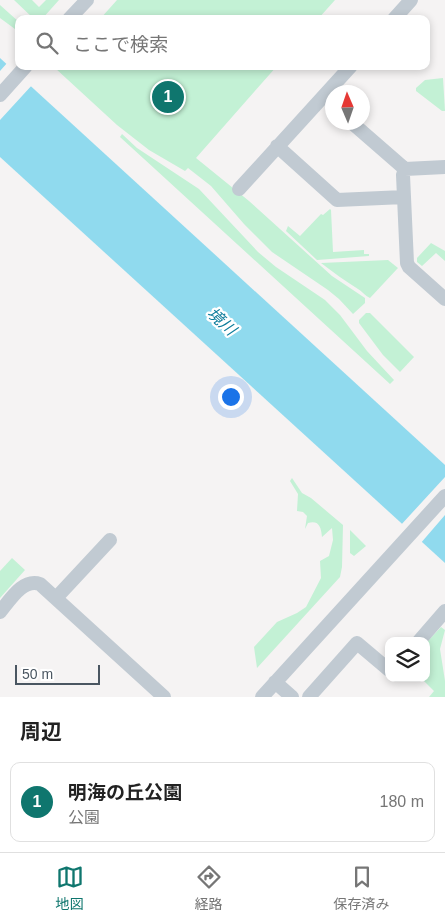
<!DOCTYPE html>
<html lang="ja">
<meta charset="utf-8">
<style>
:root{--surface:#fff;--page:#f2f2f2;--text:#222;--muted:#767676;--line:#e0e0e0;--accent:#0f766e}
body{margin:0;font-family:Helvetica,"Noto Sans JP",sans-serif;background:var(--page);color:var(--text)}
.controls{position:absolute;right:15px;bottom:15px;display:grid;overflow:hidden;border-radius:10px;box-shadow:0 2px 8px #0003}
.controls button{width:45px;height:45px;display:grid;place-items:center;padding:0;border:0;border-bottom:1px solid var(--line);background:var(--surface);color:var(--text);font:25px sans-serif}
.compass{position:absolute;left:325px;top:85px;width:45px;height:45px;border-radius:50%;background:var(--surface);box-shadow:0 2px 8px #0003;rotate:358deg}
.scale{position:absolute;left:15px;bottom:12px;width:85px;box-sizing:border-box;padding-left:5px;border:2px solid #4a5661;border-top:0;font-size:14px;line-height:18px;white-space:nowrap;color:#4a5661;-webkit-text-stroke:4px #fff;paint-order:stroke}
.you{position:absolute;left:230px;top:396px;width:18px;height:18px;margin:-12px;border:4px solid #fff;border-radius:50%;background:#1a73e8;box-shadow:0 0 0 8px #1a73e833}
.badge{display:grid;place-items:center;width:32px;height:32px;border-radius:50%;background:var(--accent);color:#fff;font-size:16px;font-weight:700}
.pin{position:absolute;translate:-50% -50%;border:2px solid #fff;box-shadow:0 1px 5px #0006}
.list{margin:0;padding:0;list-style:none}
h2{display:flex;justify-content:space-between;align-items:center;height:65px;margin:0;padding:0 20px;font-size:21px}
h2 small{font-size:16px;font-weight:400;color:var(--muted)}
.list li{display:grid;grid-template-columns:32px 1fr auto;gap:15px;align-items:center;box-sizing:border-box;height:80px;margin:0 10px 10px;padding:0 10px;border:1px solid var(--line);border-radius:10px}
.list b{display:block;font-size:19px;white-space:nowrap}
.list p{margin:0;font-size:16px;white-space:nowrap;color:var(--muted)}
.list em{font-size:16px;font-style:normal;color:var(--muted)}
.icon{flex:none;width:28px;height:28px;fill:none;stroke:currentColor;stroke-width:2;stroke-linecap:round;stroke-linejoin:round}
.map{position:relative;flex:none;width:445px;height:697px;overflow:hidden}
.search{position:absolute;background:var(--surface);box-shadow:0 2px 8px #0003;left:15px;right:15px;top:15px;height:55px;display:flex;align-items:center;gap:12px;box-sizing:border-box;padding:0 18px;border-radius:10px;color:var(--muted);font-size:19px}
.sheet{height:155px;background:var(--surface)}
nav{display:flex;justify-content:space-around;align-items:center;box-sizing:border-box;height:70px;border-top:1px solid var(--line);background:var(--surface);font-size:14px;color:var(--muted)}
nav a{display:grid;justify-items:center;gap:2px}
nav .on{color:var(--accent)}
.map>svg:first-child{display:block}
.green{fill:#c3f1d5}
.water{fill:#90daee}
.pier{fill:#f5f3f3}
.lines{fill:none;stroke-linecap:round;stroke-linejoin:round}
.minor{stroke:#c1cad2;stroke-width:14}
.labels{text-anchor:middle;stroke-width:4.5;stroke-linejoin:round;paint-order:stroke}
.water-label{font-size:16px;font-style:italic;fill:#0c7c9b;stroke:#fff}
</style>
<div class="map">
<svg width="445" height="697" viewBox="0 0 445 697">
<rect width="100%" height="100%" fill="#f5f3f3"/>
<path class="green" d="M 14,0 L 32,0 L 39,7 L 46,0 L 59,0 L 42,19 L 34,19 Z
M 117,0 L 335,0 L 318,19 L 100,19 Z
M 0,5 L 19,22 L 19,32 L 0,18 Z
M 57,66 L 277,66 L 196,158 L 249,201 L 332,276 L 365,298 L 365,303 L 353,314 L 339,299 L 328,290 L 272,252 L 244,224 L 211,186 L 188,168 L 185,171 L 149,150 L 117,125 L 55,68 Z
M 443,78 L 445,111 L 442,111 L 416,91 L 416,88 L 425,80 Z
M 122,134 L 137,148 L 199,189 L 258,252 L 276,267 L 325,300 L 340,315 L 367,351 L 394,380 L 390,384 L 120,137 Z
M 330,209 L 331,210 L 333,252 L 364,250 L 364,254 L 369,254 L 369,256 L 317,260 L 286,231 L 288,226 L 300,236 L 321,214 L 323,215 Z
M 431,243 L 445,251 L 445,261 L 436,253 L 422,266 L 417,262 L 417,258 Z
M 388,260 L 398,268 L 397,269 L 370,298 C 365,296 362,291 358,289 C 345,281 333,272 321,263 Z
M 366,313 L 370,313 L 414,357 L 400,372 L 383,355 L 359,323 L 359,320 Z
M 292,478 L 302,493 L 311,498 L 343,525 L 342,567 L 340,577 L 257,668 L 254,647 L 277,622 L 297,613 L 306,607 L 321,578 L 320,561 L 329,556 L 333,540 L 332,528 L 322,537 C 321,527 319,520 308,523 L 305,529 L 307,516 L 303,512 L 297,511 L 298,494 L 290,481 Z
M 350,530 L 366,546 L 354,556 L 350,553 Z
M 12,558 L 25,570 L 0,598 L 0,571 Z
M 441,627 L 445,630 L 440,649 L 445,681 L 445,697 L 429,697 L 434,691 L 421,678 L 426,678 L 426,643 Z"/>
<path class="water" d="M 0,58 L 445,465 L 445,563 L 0,157 Z"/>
<path class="pier" d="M 8,62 L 33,84 L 0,120 L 0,71 Z
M 445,477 L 445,515 L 420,544 L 400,526 Z"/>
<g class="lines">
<path class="minor" d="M 69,19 L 87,0
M 394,19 L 411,0
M 0,95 L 26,66
M 351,122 L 405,169
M 277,146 L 337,200 L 404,197
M 445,167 L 405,169 L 403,175 L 407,263 L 409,267 L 445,299
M 239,189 L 351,66
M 56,598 L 110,540
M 0,612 C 10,600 23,578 40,584 L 164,697
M 419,641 L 445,611
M 275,682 L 292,697
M 262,697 L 445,496
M 309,697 L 357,643 L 389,670"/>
</g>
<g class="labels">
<g class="water-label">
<text transform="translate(222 321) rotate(42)" y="6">境川</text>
</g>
</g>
</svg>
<div class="controls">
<button><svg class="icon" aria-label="layers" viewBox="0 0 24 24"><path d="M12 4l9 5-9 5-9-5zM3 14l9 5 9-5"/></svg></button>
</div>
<svg class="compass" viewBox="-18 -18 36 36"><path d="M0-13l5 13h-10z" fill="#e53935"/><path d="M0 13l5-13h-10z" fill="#767676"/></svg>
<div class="scale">50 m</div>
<div class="you"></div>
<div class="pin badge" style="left:168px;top:97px">1</div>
<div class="search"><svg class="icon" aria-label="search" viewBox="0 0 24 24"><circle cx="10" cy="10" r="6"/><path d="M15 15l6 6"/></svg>ここで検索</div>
</div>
<section class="sheet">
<h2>周辺<small></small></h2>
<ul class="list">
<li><span class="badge">1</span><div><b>明海の丘公園</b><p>公園</p></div><em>180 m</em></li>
</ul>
</section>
<nav>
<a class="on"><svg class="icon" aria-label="map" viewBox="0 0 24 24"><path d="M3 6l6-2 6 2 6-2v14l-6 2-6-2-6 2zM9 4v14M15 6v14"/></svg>地図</a>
<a><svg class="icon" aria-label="directions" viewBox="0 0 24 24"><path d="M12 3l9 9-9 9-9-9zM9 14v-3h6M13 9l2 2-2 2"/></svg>経路</a>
<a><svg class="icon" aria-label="saved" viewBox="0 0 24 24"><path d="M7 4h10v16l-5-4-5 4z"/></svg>保存済み</a>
</nav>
